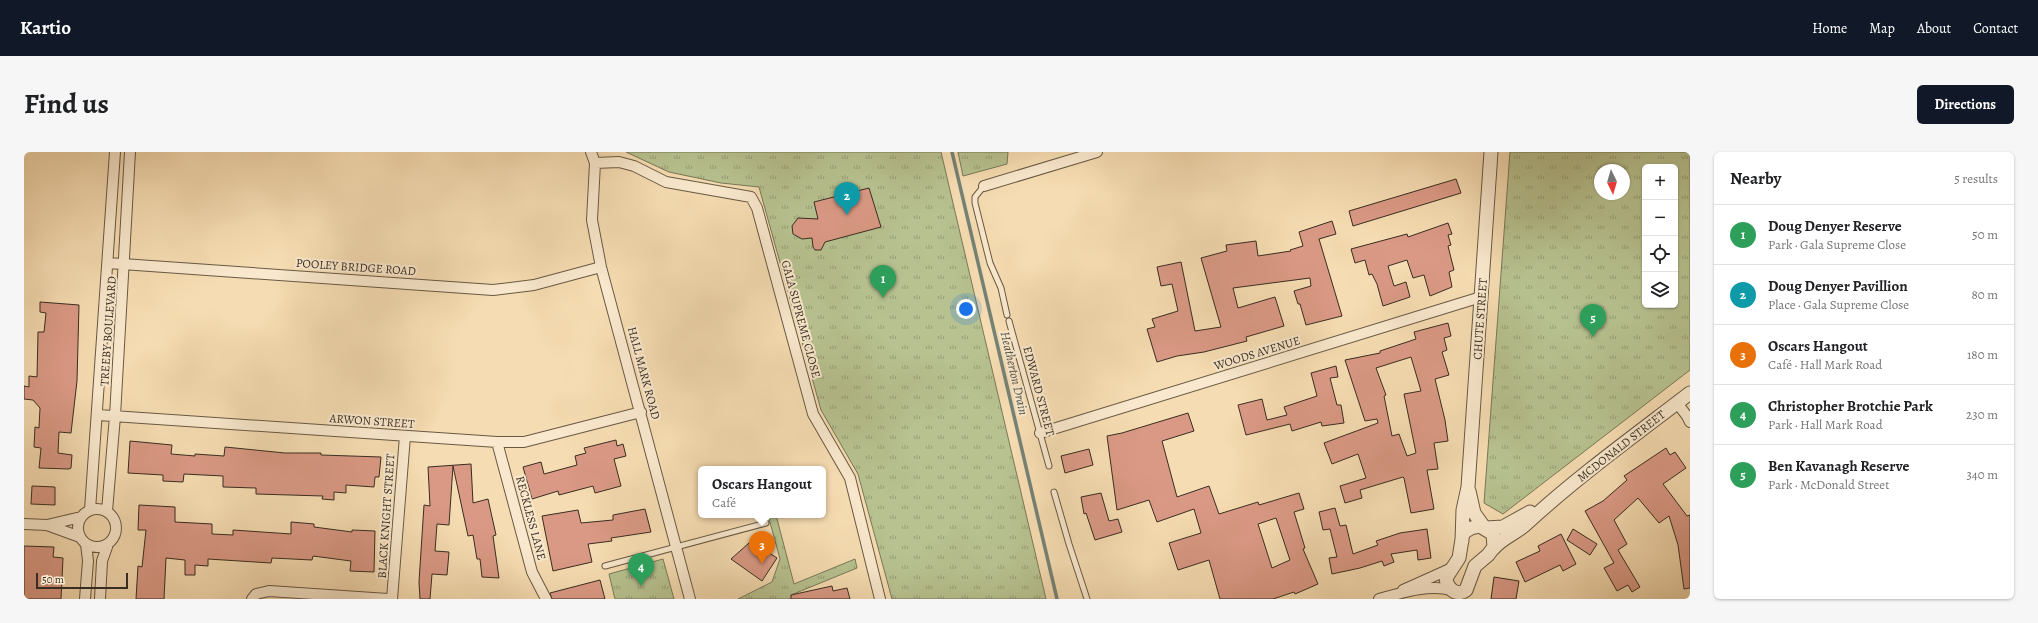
<!DOCTYPE html>
<meta charset="utf-8">
<style>
:root{--surface:#fff;--page:#f6f6f6;--text:#202124;--muted:#757577;--line:#e0e0e0;--accent:#111827}
body{margin:0;font-family:Alegreya,serif;background:var(--page);color:var(--text)}
.controls{position:absolute;right:12px;top:12px;display:grid;overflow:hidden;border-radius:6px;box-shadow:0 1px 3px #0004}
.controls button{width:36px;height:36px;display:grid;place-items:center;padding:0;border:0;border-bottom:1px solid var(--line);background:var(--surface);color:var(--text);font:20px sans-serif}
.compass{position:absolute;left:1570px;top:12px;width:36px;height:36px;border-radius:50%;background:var(--surface);box-shadow:0 1px 3px #0004;rotate:175deg}
.scale{position:absolute;left:12px;bottom:10px;width:92px;box-sizing:border-box;padding-left:4px;border:2px solid #382d20;border-top:0;font-size:11px;line-height:14px;white-space:nowrap;color:#382d20;-webkit-text-stroke:3px #f9e8cd;paint-order:stroke}
.you{position:absolute;left:942px;top:157px;width:14px;height:14px;margin:-10px;border:3px solid #fff;border-radius:50%;background:#1a73e8;box-shadow:0 0 0 6px #1a73e833}
.badge{display:grid;place-items:center;width:26px;height:26px;border-radius:50%;background:var(--accent);color:#fff;font-size:13px;font-weight:700}
.pin{position:absolute;translate:-50% -33px;filter:drop-shadow(0 1px 2px #0008)}
.pin::after{content:'';position:absolute;top:21px;width:14px;height:12px;background:inherit;clip-path:polygon(0 0,100% 0,50% 100%)}
.popup{position:absolute;left:674px;top:314px;width:128px;height:52px;box-sizing:border-box;display:grid;place-content:center;border-radius:6px;background:var(--surface);filter:drop-shadow(0 1px 3px #0005);font-size:13px;white-space:nowrap;color:var(--muted)}
.popup b{font-size:15px;color:var(--text)}
.popup::after{content:'';position:absolute;left:50%;top:100%;margin-left:-8px;border:8px solid transparent;border-top-color:var(--surface)}
.list{margin:0;padding:0;list-style:none}
h2{display:flex;justify-content:space-between;align-items:center;height:52px;margin:0;padding:0 16px;font-size:17px}
h2 small{font-size:13px;font-weight:400;color:var(--muted)}
.list li{display:grid;grid-template-columns:26px 1fr auto;gap:12px;align-items:center;box-sizing:border-box;height:60px;padding:0 16px;border-top:1px solid var(--line)}
.list b{display:block;font-size:15px;white-space:nowrap}
.list p{margin:0;font-size:13px;white-space:nowrap;color:var(--muted)}
.list em{font-size:13px;font-style:normal;color:var(--muted)}
.icon{flex:none;width:22px;height:22px;fill:none;stroke:currentColor;stroke-width:2;stroke-linecap:round;stroke-linejoin:round}
.map{position:relative;flex:none;width:1666px;height:447px;overflow:hidden;border-radius:6px}
header{display:flex;align-items:center;gap:24px;box-sizing:border-box;height:56px;padding:0 20px;background:var(--accent);color:#fff}
header strong{font-size:19px}
nav{display:flex;gap:22px;margin-inline-start:auto;font-size:14px}
.intro{display:flex;align-items:center;justify-content:space-between;box-sizing:border-box;height:96px;padding:0 24px}
h1{margin:0;font-size:28px}
.button{padding:10px 18px;border-radius:6px;background:var(--accent);color:#fff;font-size:14px;font-weight:700}
main{display:flex;gap:24px;padding:0 24px}
aside{flex:1;background:var(--surface);border-radius:6px;box-shadow:0 1px 3px #0004}
.map>svg:first-child{display:block}
.park{fill:url(#park-tufts);stroke:#787858;fill-rule:evenodd}
.lines{fill:none;stroke-linecap:round;stroke-linejoin:round}
.stream{stroke:#758276;stroke-width:3.5}
.building{fill:#da9985;stroke:#382d20;fill-rule:evenodd}
.service-casing{stroke:#685944;stroke-width:7}
.minor-casing{stroke:#685944;stroke-width:12}
.tertiary-casing{stroke:#685944;stroke-width:15}
.service{stroke:#f9e8cd;stroke-width:5}
.minor{stroke:#f9e8cd;stroke-width:10}
.tertiary{stroke:#f9e8cd;stroke-width:13}
.labels{text-anchor:middle;stroke-width:4;stroke-linejoin:round;paint-order:stroke}
.street-label{font-size:12px;fill:#382d20;stroke:#f9e8cd}
.water-label{font-size:13px;font-style:italic;fill:#515044;stroke:#f9e8cd}
</style>
<header>
<strong>Kartio</strong>
<nav><a>Home</a><a>Map</a><a>About</a><a>Contact</a></nav>
</header>
<div class="intro"><h1>Find us</h1><a class="button">Directions</a></div>
<main>
<div class="map">
<svg width="1666" height="447" viewBox="0 0 1666 447">
<defs>
<pattern id="park-tufts" width="24" height="20" patternUnits="userSpaceOnUse"><rect width="24" height="20" fill="#b7c290"/><path d="M3 7l-1-3M5 7V3M7 7l1-3M15 17l-1-3M17 17v-4M19 17l1-3" fill="none" stroke="#969e75"/></pattern>
</defs>
<rect width="100%" height="100%" fill="#f6dcb2"/>
<filter id="stains"><feTurbulence type="fractalNoise" baseFrequency=".005" numOctaves="4"/><feColorMatrix values="0 0 0 0 .2 0 0 0 0 .09 0 0 0 0 .02 0 0 0 .5 -.17"/></filter>
<radialGradient id="worn" r=".72"><stop offset=".6" stop-color="#630" stop-opacity="0"/><stop offset="1" stop-color="#630" stop-opacity=".3"/></radialGradient>
<path class="park" d="M 602,0 L 917,0 L 1022,447 L 868,447 L 834,322 L 797,258 L 735,35 L 697,31 L 645,20 Z
M 934,0 L 984,0 L 983,12 L 939,24 Z
M 1486,0 L 1666,0 L 1666,218 L 1479,362 L 1460,351 ZM 1621,15 L 1651,15 L 1651,153 L 1621,153 ZM 1576,18 L 1600,18 L 1600,42 L 1576,42 Z
M 744,363 L 752,363 L 770,432 L 831,407 L 833,416 L 767,443 L 768,447 L 714,447 L 748,430 L 756,407 Z
M 639,407 L 650,447 L 591,447 L 585,422 Z"/>
<g class="lines">
<path class="stream" d="M 928,0 L 1033,447"/>
</g>
<path class="building" d="M 1432,27 L 1437,41 L 1329,74 L 1325,59 Z
M 845,36 L 857,75 L 801,90 L 797,98 L 791,98 L 789,95 L 788,86 L 778,87 L 769,82 L 768,74 L 774,66 L 794,67 L 790,50 Z
M 1308,69 L 1312,82 L 1295,87 L 1318,164 L 1282,173 L 1276,152 L 1274,152 L 1270,139 L 1287,134 L 1286,126 L 1209,136 L 1214,156 L 1251,145 L 1260,174 L 1222,185 L 1223,189 L 1180,200 L 1153,204 L 1133,210 L 1123,177 L 1131,175 L 1128,167 L 1154,159 L 1148,132 L 1137,134 L 1133,115 L 1157,110 L 1171,179 L 1197,175 L 1177,106 L 1203,99 L 1202,93 L 1232,89 L 1234,104 L 1267,99 L 1266,98 L 1279,94 L 1275,80 Z
M 1424,71 L 1428,82 L 1424,83 L 1427,93 L 1424,94 L 1430,118 L 1425,120 L 1428,135 L 1406,144 L 1400,123 L 1389,126 L 1383,108 L 1364,114 L 1370,134 L 1382,130 L 1386,145 L 1359,154 L 1353,132 L 1348,122 L 1345,123 L 1341,108 L 1331,111 L 1327,97 L 1383,82 L 1384,85 Z
M 16,150 L 55,153 L 53,229 L 47,281 L 35,280 L 34,301 L 48,303 L 47,316 L 45,317 L 15,316 L 17,296 L 10,295 L 11,275 L 15,276 L 16,256 L 9,248 L 0,247 L 0,234 L 5,235 L 5,224 L 13,225 L 14,180 L 20,180 L 22,161 L 16,160 Z
M 1424,171 L 1427,184 L 1420,186 L 1423,198 L 1418,200 L 1425,223 L 1411,227 L 1421,268 L 1424,289 L 1410,291 L 1414,317 L 1403,318 L 1410,357 L 1387,361 L 1380,326 L 1379,325 L 1336,338 L 1338,346 L 1321,351 L 1316,334 L 1342,326 L 1334,302 L 1308,312 L 1300,291 L 1354,271 L 1353,267 L 1341,269 L 1321,208 L 1356,201 L 1356,199 L 1392,187 L 1390,180 ZM 1387,205 L 1397,239 L 1380,242 L 1392,301 L 1383,304 L 1375,282 L 1368,284 L 1360,244 L 1362,243 L 1352,216 Z
M 1312,214 L 1314,225 L 1306,226 L 1313,253 L 1317,253 L 1320,271 L 1298,274 L 1297,270 L 1268,279 L 1266,272 L 1222,283 L 1214,253 L 1238,247 L 1243,268 L 1263,263 L 1260,255 L 1293,244 L 1287,221 Z
M 1164,261 L 1170,279 L 1138,289 L 1153,345 L 1185,334 L 1195,362 L 1234,350 L 1235,353 L 1275,341 L 1280,357 L 1270,360 L 1281,396 L 1279,397 L 1294,432 L 1271,442 L 1270,440 L 1249,447 L 1196,447 L 1185,408 L 1154,418 L 1145,391 L 1177,381 L 1170,357 L 1133,370 L 1125,348 L 1093,358 L 1083,284 L 1098,281 ZM 1252,366 L 1266,408 L 1248,416 L 1234,372 Z
M 592,288 L 593,294 L 599,292 L 602,304 L 590,307 L 597,334 L 571,341 L 569,334 L 535,343 L 534,339 L 508,347 L 499,315 L 517,310 L 520,322 L 553,313 L 551,304 L 562,301 L 560,296 Z
M 106,289 L 148,293 L 147,302 L 171,304 L 171,302 L 200,304 L 201,295 L 261,301 L 297,301 L 297,303 L 357,305 L 355,325 L 351,325 L 350,335 L 322,333 L 322,341 L 310,340 L 310,348 L 298,347 L 299,344 L 232,342 L 232,336 L 199,335 L 199,324 L 160,322 L 159,330 L 139,329 L 139,323 L 104,321 Z
M 1642,296 L 1646,303 L 1651,300 L 1662,316 L 1639,332 L 1663,364 L 1666,363 L 1666,436 L 1660,437 L 1654,393 L 1645,364 L 1635,371 L 1614,346 L 1590,368 L 1603,392 L 1594,398 L 1616,435 L 1608,440 L 1604,433 L 1593,439 L 1580,416 L 1590,411 L 1561,359 L 1579,349 L 1603,328 L 1600,324 Z
M 1065,297 L 1069,313 L 1041,321 L 1037,304 Z
M 447,312 L 449,351 L 464,347 L 472,383 L 469,384 L 475,426 L 458,425 L 456,407 L 453,407 L 449,383 L 444,384 L 429,314 L 425,373 L 413,372 L 411,399 L 425,400 L 423,423 L 408,422 L 406,447 L 396,447 L 395,430 L 400,353 L 406,354 L 404,315 Z
M 8,334 L 31,335 L 31,353 L 7,352 Z
M 1077,341 L 1085,369 L 1094,367 L 1098,380 L 1071,388 L 1062,361 L 1060,362 L 1057,345 Z
M 115,353 L 151,355 L 151,370 L 188,372 L 188,382 L 209,383 L 209,378 L 267,382 L 267,370 L 290,372 L 290,375 L 328,380 L 328,378 L 351,379 L 350,420 L 326,419 L 327,409 L 289,404 L 288,408 L 248,406 L 247,411 L 184,407 L 184,414 L 171,413 L 171,423 L 161,423 L 161,408 L 142,406 L 140,447 L 112,447 L 114,414 L 118,415 L 122,378 L 114,378 Z
M 1311,356 L 1316,374 L 1322,373 L 1329,402 L 1354,393 L 1352,389 L 1376,381 L 1403,377 L 1407,406 L 1394,408 L 1393,398 L 1367,402 L 1370,410 L 1360,414 L 1358,409 L 1336,416 L 1308,422 L 1305,406 L 1313,405 L 1306,377 L 1299,378 L 1295,360 Z
M 621,357 L 627,380 L 587,386 L 588,389 L 564,392 L 568,410 L 529,419 L 518,364 L 554,358 L 557,371 L 589,368 L 589,363 Z
M 1549,377 L 1573,392 L 1566,403 L 1543,388 Z
M 1537,382 L 1552,412 L 1539,419 L 1536,413 L 1501,430 L 1492,410 L 1516,399 L 1514,394 Z
M 739,383 L 747,389 L 741,398 L 753,406 L 738,429 L 707,407 L 725,391 L 731,394 Z
M 0,394 L 30,395 L 29,405 L 39,406 L 37,447 L 0,447 Z
M 1470,425 L 1495,429 L 1492,447 L 1467,447 Z
M 576,428 L 581,447 L 528,447 L 526,441 Z
M 808,434 L 809,439 L 823,436 L 826,447 L 767,447 L 767,443 Z"/>
<g class="lines">
<g class="service-casing">
<path id="service" d="M 960,34 L 951,45 L 951,51 L 966,111 L 977,136 L 983,163
M 985,169 L 1025,314
M 1030,340 L 1045,392 L 1063,447
M 581,414 L 742,371"/>
</g>
<g class="minor-casing">
<path id="minor" d="M 567,0 L 571,11 L 568,68 L 577,115 L 666,447
M 571,11 L 595,10 L 610,14 L 642,30 L 727,45 L 733,56 L 789,262 L 826,326 L 856,447
M 960,34 L 1073,0
M 84,111 L 469,138 L 510,133 L 577,115
M 1653,251 L 1663,264 L 1666,270
M 74,263 L 473,290 L 500,290 L 617,260
M 1016,281 L 1457,145
M 473,290 L 508,420 L 522,447
M54 376a19 19 0 1 1 38 0a19 19 0 1 1-38 0Z
M 66,358 L 91,0
M 83,359 L 91,264 L 106,0
M 0,372 L 23,373 L 56,385
M 23,373 L 57,365
M 1379,438 L 1428,416
M 61,447 L 64,409 L 62,392
M 76,447 L 78,409 L 84,392
M 228,447 L 232,442 L 245,439 L 364,447
M 368,447 L 381,284
M 1355,447 C 1377,441 1405,432 1427,438"/>
</g>
<g class="tertiary-casing">
<path id="tertiary" d="M 1445,339 L 1450,361 L 1460,375
M 1456,374 L 1469,382 L 1470,395 L 1464,403 L 1451,414 L 1442,438 C 1433,445 1423,437 1422,426 L 1435,406 L 1439,381 L 1447,376 Z
M 1462,376 L 1479,375 L 1506,360
M 1438,389 L 1439,358 L 1444,335 L 1467,0
M 1469,397 C 1478,386 1491,382 1501,373 C 1553,325 1610,284 1666,241"/>
</g>
<use href="#service" class="service"/>
<use href="#minor" class="minor"/>
<use href="#tertiary" class="tertiary"/>
</g>
<g class="labels">
<g class="street-label">
<text transform="translate(332 115) rotate(4)" y="4">POOLEY BRIDGE ROAD</text>
<text transform="translate(777 167) rotate(75)" y="4">GALA SUPREME CLOSE</text>
<text transform="translate(1456 167) rotate(-86)" y="4">CHUTE STREET</text>
<text transform="translate(84 179) rotate(-86)" y="4">TREEBY BOULEVARD</text>
<text transform="translate(1233 201) rotate(-17)" y="4">WOODS AVENUE</text>
<text transform="translate(620 221) rotate(75)" y="4">HALL MARK ROAD</text>
<text transform="translate(1015 239) rotate(75)" y="4">EDWARD STREET</text>
<text transform="translate(348 269) rotate(4)" y="4">ARWON STREET</text>
<text transform="translate(1597 294) rotate(-38)" y="4">MCDONALD STREET</text>
<text transform="translate(362 364) rotate(-86)" y="4">BLACK KNIGHT STREET</text>
<text transform="translate(507 366) rotate(75)" y="4">RECKLESS LANE</text>
</g>
<g class="water-label">
<text transform="translate(991 221) rotate(77)" y="5">Heatherton Drain</text>
</g>
</g>
<rect width="100%" height="100%" filter="url(#stains)"/>
<rect width="100%" height="100%" fill="url(#worn)"/>
</svg>
<div class="controls">
<button>+</button>
<button>−</button>
<button><svg class="icon" aria-label="locate" viewBox="0 0 24 24"><circle cx="12" cy="12" r="6"/><path d="M12 2v4M12 18v4M2 12h4M18 12h4"/></svg></button>
<button><svg class="icon" aria-label="layers" viewBox="0 0 24 24"><path d="M12 4l9 5-9 5-9-5zM3 14l9 5 9-5"/></svg></button>
</div>
<svg class="compass" viewBox="-18 -18 36 36"><path d="M0-13l5 13h-10z" fill="#e53935"/><path d="M0 13l5-13h-10z" fill="#757577"/></svg>
<div class="scale">50 m</div>
<div class="you"></div>
<div class="pin badge" style="left:859px;top:146px;background:#2e9e5b">1</div>
<div class="pin badge" style="left:823px;top:63px;background:#0f9aa8">2</div>
<div class="pin badge" style="left:738px;top:412px;background:#e8710a">3</div>
<div class="popup"><b>Oscars Hangout</b>Café</div>
<div class="pin badge" style="left:617px;top:434px;background:#2e9e5b">4</div>
<div class="pin badge" style="left:1569px;top:185px;background:#2e9e5b">5</div>
</div>
<aside>
<h2>Nearby<small>5 results</small></h2>
<ul class="list">
<li><span class="badge" style="background:#2e9e5b">1</span><div><b>Doug Denyer Reserve</b><p>Park · Gala Supreme Close</p></div><em>50 m</em></li>
<li><span class="badge" style="background:#0f9aa8">2</span><div><b>Doug Denyer Pavillion</b><p>Place · Gala Supreme Close</p></div><em>80 m</em></li>
<li><span class="badge" style="background:#e8710a">3</span><div><b>Oscars Hangout</b><p>Café · Hall Mark Road</p></div><em>180 m</em></li>
<li><span class="badge" style="background:#2e9e5b">4</span><div><b>Christopher Brotchie Park</b><p>Park · Hall Mark Road</p></div><em>230 m</em></li>
<li><span class="badge" style="background:#2e9e5b">5</span><div><b>Ben Kavanagh Reserve</b><p>Park · McDonald Street</p></div><em>340 m</em></li>
</ul>
</aside>
</main>
